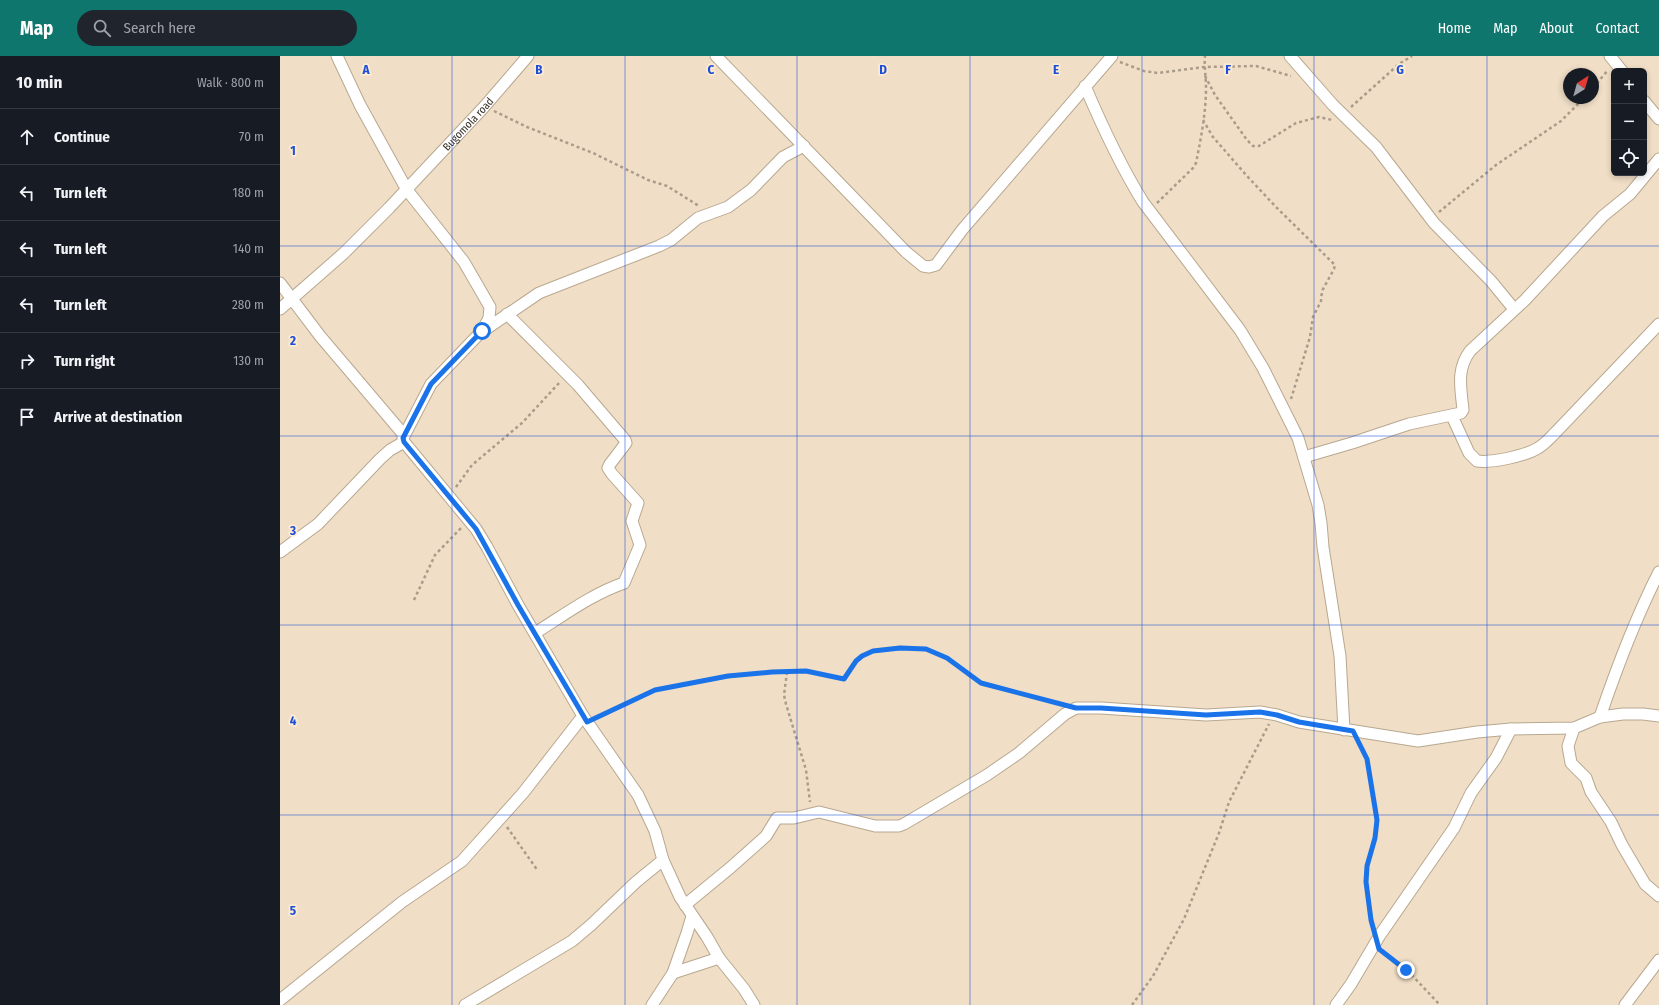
<!DOCTYPE html>
<meta charset="utf-8">
<style>
:root{--surface:#171b24;--page:#20242c;--text:#f1f3f6;--muted:#9ea1a6;--line:#363941;--accent:#0f766e}
body{margin:0;font-family:"Fira Sans Condensed",sans-serif;background:var(--page);color:var(--text)}
.controls{position:absolute;right:12px;top:12px;display:grid;overflow:hidden;border-radius:6px;box-shadow:0 2px 6px #0003}
.controls button{width:36px;height:36px;display:grid;place-items:center;padding:0;border:0;border-bottom:1px solid var(--line);background:var(--surface);color:var(--text);font:20px sans-serif}
.compass{position:absolute;left:1283px;top:12px;width:36px;height:36px;border-radius:50%;background:var(--surface);box-shadow:0 2px 6px #0003;rotate:37deg}
.stop{position:absolute;width:12px;height:12px;margin:-9px;border:3px solid #1a73e8;border-radius:50%;background:#fff}
.stop.end{background:#1a73e8;border-color:#fff;box-shadow:0 1px 4px #0008}
.list{margin:0;padding:0;list-style:none}
h2{display:flex;justify-content:space-between;align-items:center;height:52px;margin:0;padding:0 16px;font-size:17px}
h2 small{font-size:13px;font-weight:400;color:var(--muted)}
.list li{display:grid;grid-template-columns:26px 1fr auto;gap:12px;align-items:center;box-sizing:border-box;height:56px;padding:0 16px;border-top:1px solid var(--line)}
.list b{display:block;font-size:15px;white-space:nowrap}
.list em{font-size:13px;font-style:normal;color:var(--muted)}
.icon{flex:none;width:22px;height:22px;fill:none;stroke:currentColor;stroke-width:2;stroke-linecap:round;stroke-linejoin:round}
.map{position:relative;flex:none;width:1379px;height:949px;overflow:hidden}
header{display:flex;align-items:center;gap:24px;box-sizing:border-box;height:56px;padding:0 20px;background:var(--accent);color:#fff}
header strong{font-size:19px}
nav{display:flex;gap:22px;margin-inline-start:auto;font-size:14px}
.search{width:280px;height:36px;background:var(--page);display:flex;align-items:center;gap:10px;box-sizing:border-box;padding:0 14px;border-radius:22px;color:var(--muted);font-size:15px}
main{display:flex}
aside{flex:1;background:var(--surface)}
.map>svg:first-child{display:block}
.lines{fill:none;stroke-linecap:round;stroke-linejoin:round}
.minor-casing{stroke:#b8a890;stroke-width:13}
.path{stroke:#aa9c8a;stroke-width:2.5;stroke-dasharray:3 3;stroke-linecap:butt}
.minor{stroke:#fff;stroke-width:11}
.route{stroke:#1a73e8;stroke-width:5}
.grid{fill:none;stroke:#1d4ed8;stroke-width:1;stroke-opacity:0.55}
.labels{text-anchor:middle;stroke-width:3.5;stroke-linejoin:round;paint-order:stroke}
.street-label{font-size:11px;fill:#373026;stroke:#fdecd3}
.grid-label{font-size:13px;text-anchor:middle;font-weight:bold;fill:#1d4ed8;stroke:#fdecd3;stroke-width:3.5;stroke-linejoin:round;paint-order:stroke}
</style>
<header>
<strong>Map</strong>
<div class="search"><svg class="icon" aria-label="search" viewBox="0 0 24 24"><circle cx="10" cy="10" r="6"/><path d="M15 15l6 6"/></svg>Search here</div>
<nav><a>Home</a><a>Map</a><a>About</a><a>Contact</a></nav>
</header>
<main>
<aside>
<h2>10 min<small>Walk · 800 m</small></h2>
<ul class="list">
<li><svg class="icon" aria-label="ahead" viewBox="0 0 24 24"><path d="M12 20V5M6 11l6-6 6 6"/></svg><div><b>Continue</b></div><em>70 m</em></li>
<li><svg class="icon" aria-label="left" viewBox="0 0 24 24"><path d="M17 20v-9H6M10 6l-5 5 5 5"/></svg><div><b>Turn left</b></div><em>180 m</em></li>
<li><svg class="icon" aria-label="left" viewBox="0 0 24 24"><path d="M17 20v-9H6M10 6l-5 5 5 5"/></svg><div><b>Turn left</b></div><em>140 m</em></li>
<li><svg class="icon" aria-label="left" viewBox="0 0 24 24"><path d="M17 20v-9H6M10 6l-5 5 5 5"/></svg><div><b>Turn left</b></div><em>280 m</em></li>
<li><svg class="icon" aria-label="right" viewBox="0 0 24 24"><path d="M7 20v-9h11M14 6l5 5-5 5"/></svg><div><b>Turn right</b></div><em>130 m</em></li>
<li><svg class="icon" aria-label="arrive" viewBox="0 0 24 24"><path d="M6 21V4h12l-3 4 3 4H6"/></svg><div><b>Arrive at destination</b></div></li>
</ul>
</aside>
<div class="map">
<svg width="1379" height="949" viewBox="0 0 1379 949">
<rect width="100%" height="100%" fill="#f0dec6"/>
<g class="lines">
<g class="minor-casing">
<g id="minor">
<path d="M 57,0 L 80,49 L 127,134 L 184,206 L 210,251 L 209,262 L 202,275 L 151,328 L 123,382 L 124,386 L 196,473 L 207,491 L 238,549 L 303,660 L 358,739 L 375,775 L 383,804 L 400,841 L 427,881 L 439,902 L 464,933 L 474,949"/>
<path d="M 436,0 L 626,196 L 643,210 L 649,211 L 656,209 L 682,174 L 832,0"/>
<path d="M 1010,0 L 1053,49 L 1096,91 L 1154,167 L 1211,225 L 1234,253"/>
<path d="M 1330,0 L 1342,15"/>
<path d="M 805,30 C 822,70 840,109 863,146 L 960,274 L 983,312 L 1018,382 L 1038,449 L 1041,467 L 1043,491 L 1060,600 L 1064,674"/>
<path d="M 1364,45 L 1379,63"/>
<path d="M 0,227 L 40,280 L 124,379"/>
<path id="s1" d="M 0,253 L 64,197 L 109,152 L 204,51 L 248,0"/>
<path d="M 227,258 L 298,329 L 345,384 L 346,387 L 330,408 L 328,412 L 332,418 L 358,447 L 352,465 L 360,489 L 344,527 C 312,538 284,559 255,577"/>
<path d="M 203,275 L 259,237 L 379,190 L 391,184 L 418,162 L 448,151 L 471,134 L 503,101 L 524,90"/>
<path d="M 1172,360 L 1189,397 L 1197,405 C 1212,407 1245,400 1258,392 C 1265,388 1270,382 1275,377 L 1379,268"/>
<path d="M 1024,401 L 1072,387 L 1129,368 L 1181,357 L 1183,354 C 1181,332 1176,314 1190,295 L 1245,244 L 1323,160 L 1350,138 L 1379,103"/>
<path d="M 0,496 L 38,468 L 100,403 L 110,394 L 124,386"/>
<path d="M 1320,661 C 1337,611 1355,563 1379,516"/>
<path d="M 1294,672 L 1288,690 L 1291,707 L 1306,722 L 1311,736 L 1331,766 L 1342,789 L 1365,828 L 1379,840"/>
<path d="M 405,849 L 450,812 L 486,780 L 497,762 L 514,762 L 539,756 L 595,770 L 619,770 L 624,768 L 707,719 L 739,697 L 785,658 L 796,652 L 821,652 L 926,659 L 980,656 L 997,659 L 1019,666 L 1138,685 L 1197,676 L 1231,673 L 1294,672 L 1320,661 L 1343,658 L 1363,658 L 1379,660"/>
<path d="M 393,917 L 439,902"/>
<path d="M 0,944 L 122,846 L 182,805 L 243,737 L 303,660"/>
<path d="M 185,949 L 292,885 L 311,869 L 356,826 L 383,804"/>
<path d="M 372,949 L 393,917 L 407,877 L 412,860"/>
<path d="M 1056,949 L 1071,928 L 1100,879 L 1174,772 L 1191,737 L 1216,702 L 1231,673"/>
<path d="M 1345,949 L 1379,904"/>
</g>
</g>
<path class="path" d="M 840,6 L 864,15 L 878,17 L 924,11 L 976,10 L 1011,20
M 925,20 L 935,39 L 967,84 L 973,90 L 979,90 L 1016,67 L 1039,61 L 1052,64
M 1313,32 L 1328,14
M 1071,51 L 1119,8 L 1132,0
M 214,55 L 247,71 L 313,97 L 368,124 L 387,130 L 419,150
M 923,64 L 933,81 L 967,120 L 996,151 L 1055,209 L 1054,213 L 1042,235 L 1041,245 L 1033,261 L 1030,281 L 1011,343
M 877,147 L 913,112 L 916,107 C 921,82 926,57 926,31 C 926,21 924,11 925,0
M 1159,156 L 1216,109 L 1281,65 L 1304,42
M 176,431 L 192,409 L 242,367 L 280,326
M 134,544 L 155,499 L 181,472
M 507,616 L 504,639 L 506,648 L 526,714 L 530,746
M 317,661 L 375,634 L 448,621 L 492,616 L 526,615 L 564,623 L 576,605 L 582,600 L 593,595 L 619,591 L 647,593 L 667,602 L 701,627 L 779,648
M 1079,686 L 1087,703 L 1089,711 L 1097,772 L 1087,809 L 1086,826 L 1093,870
M 227,771 L 258,815
M 1103,897 L 1127,914 L 1160,949
M 852,949 L 873,920 L 904,863 L 939,777 L 949,746 L 989,668"/>
<use href="#minor" class="minor"/>
</g>
<g class="lines">
<path class="route" d="M 202,275 L 151,328 L 123,382 L 124,386 L 196,473 L 238,549 L 307,666 L 375,634 L 448,620 L 492,616 L 526,615 L 564,623 L 576,605 L 582,600 L 593,595 L 620,592 L 646,593 L 667,602 L 701,627 L 796,652 L 821,652 L 926,659 L 980,656 L 997,659 L 1019,666 L 1073,675 L 1087,703 L 1097,764 L 1095,782 L 1087,810 L 1086,826 L 1091,864 L 1099,893 L 1126,914"/>
</g>
<path class="grid" d="M 172,0 L 172,949M 345,0 L 345,949M 517,0 L 517,949M 690,0 L 690,949M 862,0 L 862,949M 1034,0 L 1034,949M 1207,0 L 1207,949M 0,190 L 1379,190M 0,380 L 1379,380M 0,569 L 1379,569M 0,759 L 1379,759"/>
<g class="labels">
<g class="street-label">
<text dy="4" stroke="none"><textPath href="#s1" startOffset="264">Bugomola road</textPath></text>
</g>
</g>
<g class="grid-label">
<text x="86" y="18">A</text>
<text x="259" y="18">B</text>
<text x="431" y="18">C</text>
<text x="603" y="18">D</text>
<text x="776" y="18">E</text>
<text x="948" y="18">F</text>
<text x="1120" y="18">G</text>
<text x="13" y="99">1</text>
<text x="13" y="289">2</text>
<text x="13" y="479">3</text>
<text x="13" y="669">4</text>
<text x="13" y="859">5</text>
</g>
</svg>
<div class="controls">
<button>+</button>
<button>−</button>
<button><svg class="icon" aria-label="locate" viewBox="0 0 24 24"><circle cx="12" cy="12" r="6"/><path d="M12 2v4M12 18v4M2 12h4M18 12h4"/></svg></button>
</div>
<svg class="compass" viewBox="-18 -18 36 36"><path d="M0-13l5 13h-10z" fill="#e53935"/><path d="M0 13l5-13h-10z" fill="#9ea1a6"/></svg>
<div class="stop" style="left:202px;top:275px"></div>
<div class="stop end" style="left:1126px;top:914px"></div>
</div>
</main>
